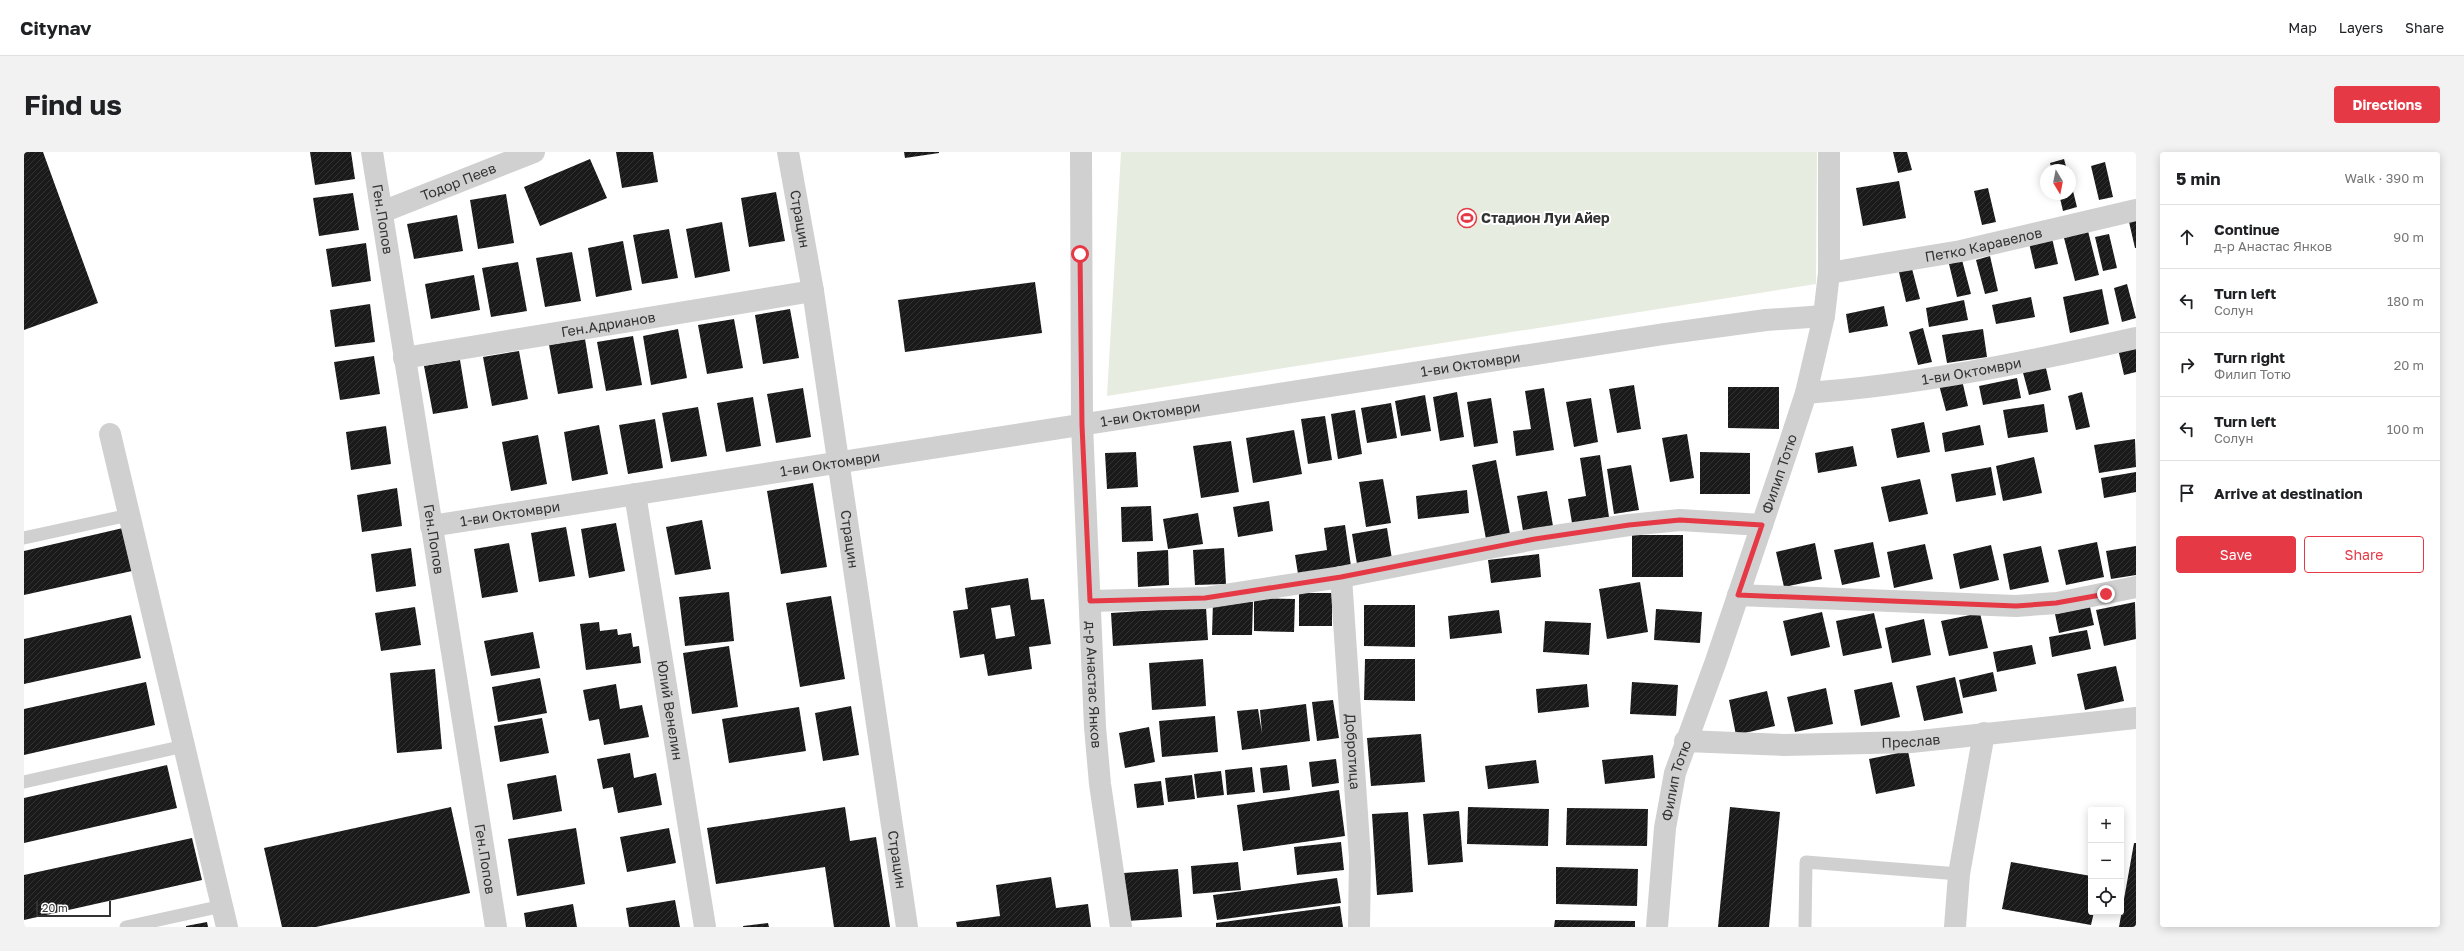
<!DOCTYPE html>
<meta charset="utf-8">
<style>
:root{--surface:#fff;--page:#f2f2f2;--text:#202124;--muted:#757577;--line:#e0e0e0;--accent:#e63946}
body{margin:0;font-family:"Golos Text",sans-serif;background:var(--page);color:var(--text)}
.controls{position:absolute;right:12px;bottom:12px;display:grid;overflow:hidden;border-radius:4px;box-shadow:0 2px 10px #0003}
.controls button{width:36px;height:36px;display:grid;place-items:center;padding:0;border:0;border-bottom:1px solid var(--line);background:var(--surface);color:var(--text);font:20px sans-serif}
.compass{position:absolute;left:2016px;top:12px;width:36px;height:36px;border-radius:50%;background:var(--surface);box-shadow:0 2px 10px #0003;rotate:170deg}
.scale{position:absolute;left:12px;bottom:10px;width:75px;box-sizing:border-box;padding-left:4px;border:2px solid #333;border-top:0;font-size:11px;line-height:14px;white-space:nowrap;color:#333;-webkit-text-stroke:3px #fff;paint-order:stroke}
.stop{position:absolute;width:12px;height:12px;margin:-9px;border:3px solid #e63946;border-radius:50%;background:#fff}
.stop.end{background:#e63946;border-color:#fff;box-shadow:0 1px 4px #0008}
.list{margin:0;padding:0;list-style:none}
h2{display:flex;justify-content:space-between;align-items:center;height:52px;margin:0;padding:0 16px;font-size:17px}
h2 small{font-size:13px;font-weight:400;color:var(--muted)}
.list li{display:grid;grid-template-columns:26px 1fr auto;gap:12px;align-items:center;box-sizing:border-box;height:64px;padding:0 16px;border-top:1px solid var(--line)}
.list b{display:block;font-size:15px;white-space:nowrap}
.list p{margin:0;font-size:13px;white-space:nowrap;color:var(--muted)}
.list em{font-size:13px;font-style:normal;color:var(--muted)}
.actions{display:flex;gap:8px;padding:12px 16px}
.actions a{flex:1;padding:9px 0;border:1px solid var(--accent);border-radius:4px;text-align:center;font-size:14px;color:var(--accent)}
.actions .main{background:var(--accent);color:#fff}
.icon{flex:none;width:22px;height:22px;fill:none;stroke:currentColor;stroke-width:2;stroke-linecap:round;stroke-linejoin:round}
.map{position:relative;flex:none;width:2112px;height:775px;overflow:hidden;border-radius:4px}
header{display:flex;align-items:center;gap:24px;box-sizing:border-box;height:56px;padding:0 20px;background:var(--surface);border-bottom:1px solid var(--line)}
header strong{font-size:19px}
nav{display:flex;gap:22px;margin-inline-start:auto;font-size:14px}
.intro{display:flex;align-items:center;justify-content:space-between;box-sizing:border-box;height:96px;padding:0 24px}
h1{margin:0;font-size:28px}
.button{padding:10px 18px;border-radius:4px;background:var(--accent);color:#fff;font-size:14px;font-weight:700}
main{display:flex;gap:24px;padding:0 24px}
aside{flex:1;background:var(--surface);border-radius:4px;box-shadow:0 2px 10px #0003}
.map>svg:first-child{display:block}
.pitch{fill:#e6ecdf}
.building{fill:url(#building-hatch);fill-rule:evenodd}
.lines{fill:none;stroke-linecap:round;stroke-linejoin:round}
.service{stroke:#d0d0d0;stroke-width:13}
.minor{stroke:#d0d0d0;stroke-width:22}
.route{stroke:#e63946;stroke-width:5}
.labels{text-anchor:middle;stroke-width:4;stroke-linejoin:round;paint-order:stroke}
.street-label{font-size:14px;fill:#333;stroke:#fff}
.poi-label{font-size:14px;font-weight:bold;fill:#333;stroke:#fff;text-anchor:start}
</style>
<header>
<strong>Citynav</strong>
<nav><a>Map</a><a>Layers</a><a>Share</a></nav>
</header>
<div class="intro"><h1>Find us</h1><a class="button">Directions</a></div>
<main>
<div class="map">
<svg width="2112" height="775" viewBox="0 0 2112 775">
<defs>
<pattern id="building-hatch" width="6" height="6" patternUnits="userSpaceOnUse"><rect width="6" height="6" fill="#1a1a1a"/><path d="M-1 1l2-2M0 6l6-6M5 7l2-2" fill="none" stroke="#333"/></pattern>
</defs>
<rect width="100%" height="100%" fill="#fff"/>
<path class="pitch" d="M 1097,0 L 1793,0 L 1792,132 L 1083,244 Z"/>
<path class="building" d="M 0,0 L 19,0 L 74,151 L 0,178 Z
M 286,0 L 327,0 L 331,27 L 291,33 Z
M 592,0 L 629,0 L 634,30 L 598,36 Z
M 880,0 L 915,0 L 915,1 L 881,6 Z
M 1869,0 L 1883,0 L 1888,18 L 1874,21 Z
M 566,7 L 583,46 L 516,74 L 500,35 Z
M 2040,7 L 2043,18 L 2028,18 L 2026,11 Z
M 2081,10 L 2089,45 L 2075,48 L 2067,14 Z
M 1875,29 L 1882,66 L 1839,74 L 1832,36 Z
M 2047,31 L 2053,55 L 2039,59 L 2035,42 L 2046,42 Z
M 1964,36 L 1972,70 L 1958,73 L 1950,39 Z
M 752,40 L 761,89 L 725,95 L 717,46 Z
M 329,41 L 335,78 L 295,84 L 289,46 Z
M 482,42 L 490,91 L 454,97 L 446,48 Z
M 433,63 L 439,99 L 390,107 L 383,72 Z
M 2112,68 L 2112,96 L 2111,96 L 2105,70 Z
M 698,70 L 706,119 L 671,126 L 662,77 Z
M 645,77 L 654,126 L 618,132 L 609,83 Z
M 2064,79 L 2075,123 L 2051,129 L 2040,86 Z
M 2085,82 L 2093,116 L 2079,119 L 2071,85 Z
M 2028,86 L 2034,112 L 2011,117 L 2005,91 Z
M 599,89 L 608,138 L 572,145 L 564,96 Z
M 342,91 L 347,129 L 308,135 L 302,97 Z
M 548,100 L 557,149 L 521,155 L 512,106 Z
M 1966,104 L 1974,139 L 1961,142 L 1952,108 Z
M 1938,108 L 1947,142 L 1933,145 L 1925,112 Z
M 494,110 L 503,159 L 467,165 L 458,116 Z
M 1887,113 L 1896,147 L 1882,150 L 1874,116 Z
M 450,123 L 456,158 L 407,167 L 401,132 Z
M 1011,130 L 1018,181 L 881,200 L 874,148 Z
M 2103,132 L 2112,166 L 2098,170 L 2090,136 Z
M 2078,137 L 2085,172 L 2046,181 L 2039,145 Z
M 2007,145 L 2011,165 L 1972,172 L 1968,153 Z
M 1940,148 L 1944,168 L 1905,175 L 1902,156 Z
M 346,152 L 351,190 L 311,195 L 306,158 Z
M 1860,154 L 1864,174 L 1825,181 L 1822,162 Z
M 766,157 L 775,206 L 739,212 L 731,163 Z
M 710,167 L 719,216 L 683,222 L 674,173 Z
M 1899,176 L 1908,210 L 1894,213 L 1885,180 Z
M 654,177 L 663,226 L 627,233 L 619,184 Z
M 1959,177 L 1963,205 L 1923,211 L 1918,183 Z
M 609,184 L 618,233 L 582,239 L 573,190 Z
M 561,187 L 569,236 L 534,242 L 525,193 Z
M 2112,193 L 2112,220 L 2100,223 L 2094,197 Z
M 495,199 L 504,247 L 468,254 L 459,205 Z
M 350,204 L 356,242 L 316,248 L 310,210 Z
M 436,208 L 444,256 L 409,262 L 400,214 Z
M 2021,212 L 2027,238 L 2005,243 L 1998,217 Z
M 1993,226 L 1997,246 L 1959,253 L 1955,234 Z
M 1938,228 L 1944,254 L 1922,259 L 1915,233 Z
M 1610,233 L 1617,277 L 1593,281 L 1585,237 Z
M 1704,235 L 1755,235 L 1755,277 L 1704,276 Z
M 779,236 L 787,285 L 752,291 L 743,242 Z
M 1520,236 L 1530,298 L 1492,304 L 1489,279 L 1507,277 L 1501,239 Z
M 1433,240 L 1440,285 L 1416,289 L 1409,245 Z
M 2058,240 L 2066,275 L 2052,278 L 2044,244 Z
M 1401,243 L 1407,279 L 1377,284 L 1371,249 Z
M 729,245 L 737,294 L 702,300 L 693,251 Z
M 1467,246 L 1474,291 L 1450,295 L 1443,250 Z
M 1567,246 L 1574,290 L 1550,295 L 1542,250 Z
M 1367,251 L 1373,286 L 1343,291 L 1337,256 Z
M 2020,252 L 2024,280 L 1984,286 L 1979,258 Z
M 674,255 L 683,304 L 647,310 L 638,261 Z
M 1331,258 L 1338,302 L 1314,307 L 1307,262 Z
M 1301,264 L 1308,308 L 1284,312 L 1277,267 Z
M 631,267 L 639,316 L 604,322 L 595,273 Z
M 1900,270 L 1906,300 L 1873,306 L 1867,277 Z
M 575,273 L 584,322 L 548,329 L 540,280 Z
M 1956,273 L 1960,293 L 1921,300 L 1918,281 Z
M 362,274 L 367,312 L 327,318 L 322,280 Z
M 1270,278 L 1278,322 L 1229,331 L 1222,286 Z
M 1663,282 L 1670,326 L 1646,330 L 1638,286 Z
M 514,283 L 523,332 L 487,339 L 478,290 Z
M 2111,287 L 2112,315 L 2075,321 L 2070,293 Z
M 1207,289 L 1215,340 L 1177,346 L 1169,294 Z
M 1829,294 L 1833,314 L 1794,321 L 1791,301 Z
M 1112,300 L 1114,335 L 1083,337 L 1081,301 Z
M 1676,300 L 1726,301 L 1726,342 L 1676,342 Z
M 1576,303 L 1585,365 L 1548,371 L 1544,347 L 1562,344 L 1556,306 Z
M 2010,305 L 2018,341 L 1979,349 L 1972,314 Z
M 1472,308 L 1486,382 L 1462,387 L 1448,313 Z
M 1607,313 L 1615,358 L 1590,362 L 1583,317 Z
M 1967,315 L 1972,343 L 1932,350 L 1927,322 Z
M 2112,320 L 2112,340 L 2080,346 L 2077,326 Z
M 1359,327 L 1367,371 L 1342,375 L 1335,330 Z
M 1896,327 L 1904,362 L 1865,370 L 1857,335 Z
M 789,331 L 803,415 L 757,422 L 743,339 Z
M 373,336 L 378,374 L 338,380 L 333,343 Z
M 1443,338 L 1445,361 L 1394,367 L 1392,344 Z
M 1523,339 L 1529,374 L 1499,379 L 1493,344 Z
M 1245,349 L 1249,379 L 1214,385 L 1209,355 Z
M 1127,354 L 1129,389 L 1098,390 L 1097,355 Z
M 1174,361 L 1179,392 L 1144,397 L 1139,367 Z
M 678,368 L 687,417 L 651,423 L 642,375 Z
M 592,371 L 601,419 L 565,426 L 557,377 Z
M 1321,373 L 1327,414 L 1274,422 L 1271,403 L 1303,398 L 1300,376 Z
M 542,375 L 551,424 L 515,430 L 507,381 Z
M 99,376 L 108,419 L 0,443 L 0,399 Z
M 1363,376 L 1368,407 L 1333,412 L 1328,382 Z
M 1608,383 L 1659,383 L 1659,425 L 1608,425 Z
M 1849,390 L 1856,425 L 1818,433 L 1810,398 Z
M 2073,390 L 2080,425 L 2042,433 L 2034,398 Z
M 485,391 L 494,440 L 458,446 L 450,397 Z
M 1791,391 L 1798,427 L 1760,435 L 1752,400 Z
M 1901,392 L 1909,427 L 1870,436 L 1863,400 Z
M 1967,393 L 1975,428 L 1936,437 L 1929,402 Z
M 2017,394 L 2025,430 L 1986,438 L 1979,402 Z
M 2112,394 L 2112,423 L 2087,427 L 2082,399 Z
M 387,396 L 392,434 L 352,440 L 347,402 Z
M 1200,396 L 1202,432 L 1171,433 L 1169,398 Z
M 1144,398 L 1145,433 L 1114,435 L 1113,400 Z
M 1515,402 L 1517,425 L 1467,431 L 1464,408 Z
M 1004,426 L 1007,448 L 1020,447 L 1027,492 L 1005,495 L 1008,517 L 964,524 L 960,502 L 936,506 L 929,459 L 944,457 L 941,436 ZM 986,453 L 991,484 L 972,487 L 967,456 Z
M 1616,430 L 1624,480 L 1583,487 L 1575,437 Z
M 705,440 L 710,489 L 661,494 L 655,445 Z
M 1275,441 L 1308,441 L 1308,474 L 1275,474 Z
M 807,444 L 821,527 L 776,535 L 762,451 Z
M 1230,446 L 1271,447 L 1270,480 L 1230,479 Z
M 1189,450 L 1229,450 L 1228,483 L 1188,483 Z
M 2111,450 L 2112,487 L 2080,494 L 2072,458 Z
M 1340,453 L 1391,453 L 1391,495 L 1340,494 Z
M 391,455 L 397,493 L 357,499 L 351,461 Z
M 1182,455 L 1184,488 L 1089,494 L 1087,461 Z
M 2066,455 L 2070,473 L 2035,481 L 2031,462 Z
M 1632,457 L 1678,460 L 1676,491 L 1630,488 Z
M 1475,458 L 1478,481 L 1426,487 L 1424,464 Z
M 1798,460 L 1806,495 L 1767,504 L 1759,469 Z
M 1850,461 L 1858,496 L 1819,504 L 1812,469 Z
M 1956,461 L 1964,496 L 1925,504 L 1917,469 Z
M 107,463 L 117,506 L 0,532 L 0,487 Z
M 1900,467 L 1907,503 L 1868,511 L 1861,476 Z
M 1521,469 L 1567,471 L 1565,503 L 1519,500 Z
M 575,470 L 576,479 L 593,477 L 594,483 L 607,481 L 609,495 L 615,494 L 617,511 L 562,518 L 556,472 Z
M 2063,478 L 2067,497 L 2028,505 L 2025,485 Z
M 509,480 L 516,516 L 467,524 L 460,489 Z
M 2008,493 L 2012,512 L 1973,520 L 1969,500 Z
M 705,494 L 714,555 L 668,562 L 659,501 Z
M 1179,507 L 1182,554 L 1128,558 L 1125,511 Z
M 1341,507 L 1391,507 L 1391,549 L 1340,548 Z
M 2092,514 L 2100,549 L 2061,558 L 2053,522 Z
M 411,517 L 418,597 L 373,601 L 366,521 Z
M 1969,520 L 1973,539 L 1939,546 L 1935,528 Z
M 1931,525 L 1939,561 L 1900,569 L 1892,534 Z
M 516,526 L 523,561 L 474,570 L 468,535 Z
M 122,530 L 131,573 L 0,603 L 0,557 Z
M 1608,530 L 1654,533 L 1652,564 L 1606,562 Z
M 1868,530 L 1876,565 L 1837,574 L 1830,538 Z
M 592,532 L 596,557 L 618,553 L 625,585 L 580,593 L 575,567 L 565,569 L 559,538 Z
M 1563,532 L 1565,555 L 1514,561 L 1512,537 Z
M 1802,536 L 1809,572 L 1771,580 L 1763,545 Z
M 1743,539 L 1751,574 L 1712,583 L 1705,548 Z
M 1309,548 L 1315,586 L 1293,589 L 1288,550 Z
M 1282,552 L 1286,589 L 1218,598 L 1213,559 L 1234,557 L 1238,581 L 1236,558 Z
M 827,554 L 835,603 L 799,609 L 791,561 Z
M 775,555 L 782,599 L 705,611 L 698,567 Z
M 1191,564 L 1194,600 L 1138,605 L 1135,569 Z
M 518,566 L 525,601 L 476,610 L 470,574 Z
M 1125,575 L 1131,610 L 1101,616 L 1095,581 Z
M 1397,582 L 1401,630 L 1347,634 L 1343,586 Z
M 1884,599 L 1891,634 L 1852,642 L 1845,607 Z
M 606,601 L 610,626 L 632,621 L 638,653 L 594,661 L 589,635 L 579,637 L 573,607 Z
M 1629,603 L 1631,626 L 1581,632 L 1578,608 Z
M 1312,607 L 1315,631 L 1288,635 L 1285,610 Z
M 1512,608 L 1515,631 L 1464,637 L 1461,614 Z
M 143,613 L 153,656 L 0,691 L 0,646 Z
M 1263,613 L 1266,638 L 1239,641 L 1236,616 Z
M 1228,615 L 1231,640 L 1203,643 L 1201,618 Z
M 1197,619 L 1200,643 L 1173,646 L 1170,622 Z
M 532,623 L 538,659 L 489,668 L 483,632 Z
M 1168,623 L 1171,647 L 1144,650 L 1141,626 Z
M 1137,629 L 1140,653 L 1113,656 L 1110,632 Z
M 1315,638 L 1321,684 L 1219,699 L 1213,653 Z
M 427,655 L 446,741 L 292,775 L 258,775 L 240,696 Z
M 821,655 L 826,689 L 852,685 L 866,775 L 810,775 L 801,715 L 692,732 L 683,676 Z
M 1444,655 L 1525,657 L 1524,694 L 1443,692 Z
M 1706,655 L 1756,660 L 1745,775 L 1694,775 Z
M 1543,656 L 1624,657 L 1623,694 L 1542,693 Z
M 1435,659 L 1439,710 L 1404,713 L 1399,662 Z
M 1384,660 L 1389,740 L 1353,743 L 1348,662 Z
M 552,676 L 561,732 L 493,744 L 484,687 Z
M 645,676 L 652,711 L 603,720 L 596,685 Z
M 168,686 L 178,728 L 0,768 L 0,723 Z
M 1317,690 L 1320,718 L 1273,723 L 1270,695 Z
M 2110,691 L 2112,691 L 2112,775 L 2095,775 Z
M 1214,710 L 1217,738 L 1169,742 L 1167,714 Z
M 1987,710 L 2067,724 L 2067,760 L 2070,760 L 2067,773 L 1978,757 Z
M 1532,715 L 1614,717 L 1613,754 L 1532,752 Z
M 1154,717 L 1158,765 L 1104,769 L 1100,721 Z
M 1027,725 L 1032,756 L 1064,752 L 1067,775 L 933,775 L 932,770 L 976,764 L 972,733 Z
M 1313,726 L 1317,751 L 1193,768 L 1189,743 Z
M 651,748 L 656,775 L 605,775 L 602,756 Z
M 549,752 L 553,775 L 502,775 L 500,761 Z
M 1316,754 L 1319,775 L 1192,775 L 1192,771 Z
M 1531,768 L 1611,769 L 1611,775 L 1530,775 Z
M 183,770 L 184,775 L 162,775 L 162,774 Z
M 744,771 L 745,775 L 719,775 L 719,774 Z"/>
<g class="lines">
<path class="service" d="M 0,386 L 105,363
M 0,630 L 160,594
M 102,775 L 198,754
M 1781,775 L 1782,710 L 1935,722"/>
<g class="minor">
<path id="s1" d="M 348,0 L 472,775"/>
<path id="s2" d="M 764,0 L 789,139 L 883,775"/>
<path id="s3" d="M 1057,0 L 1058,273 L 1071,575 L 1076,632 L 1097,775"/>
<path id="s4" d="M 358,60 L 510,0"/>
<path id="s5" d="M 1805,121 L 1937,99 L 2112,58"/>
<path id="s6" d="M 380,206 L 789,139"/>
<path id="s7" d="M 1782,241 C 1893,233 2004,210 2112,186"/>
<path d="M 86,282 L 203,775"/>
<path id="s8" d="M 611,342 L 681,775"/>
<path id="s9" d="M 407,374 L 1640,182 L 1742,168 L 1800,164"/>
<path id="s10" d="M 1317,425 L 1336,706 L 1335,775"/>
<path d="M 1714,443 L 1992,454 L 2033,451 L 2112,435"/>
<path d="M 1066,449 L 1181,446 L 1317,425 L 1511,387 L 1605,373 L 1656,368 L 1738,373"/>
<path id="s11" d="M 1661,589 L 1760,593 L 1887,590 L 2112,566"/>
<path id="s12" d="M 1633,775 L 1641,676 L 1651,621 L 1692,509 L 1766,290 L 1782,241 L 1800,164 L 1805,121 L 1805,0"/>
<path d="M 1931,775 L 1935,722 L 1960,581"/>
</g>
</g>
<g class="lines">
<path class="route" d="M 1056,102 L 1058,273 L 1066,449 L 1181,446 L 1317,425 L 1511,387 L 1605,373 L 1656,368 L 1738,373 L 1714,443 L 1992,454 L 2032,451 L 2082,442"/>
</g>
<defs>
<g id="stadium-ring" transform="scale(1)"><circle r="9.5" fill="#fff" stroke="#e63946" stroke-width="1.5"/><path d="M0-5a6.5 5 0 1 0 0 10a6.5 5 0 1 0 0-10ZM-3.5-1.8h7v3.6h-7Z" fill="#e63946"/></g>
</defs>
<g fill-rule="evenodd">
<use href="#stadium-ring" x="1443" y="66"/>
</g>
<g class="labels">
<g class="street-label">
<text dy="5" stroke="none"><textPath href="#s4" startOffset="82">Тодор Пеев</textPath></text>
<text dy="5" stroke="none"><textPath href="#s2" startOffset="68">Страцин</textPath></text>
<text dy="5" stroke="none"><textPath href="#s1" startOffset="68">Ген.Попов</textPath></text>
<text dy="5" stroke="none"><textPath href="#s5" startOffset="157">Петко Каравелов</textPath></text>
<text dy="5" stroke="none"><textPath href="#s6" startOffset="207">Ген.Адрианов</textPath></text>
<text dy="5" stroke="none"><textPath href="#s9" startOffset="1052">1-ви Октомври</textPath></text>
<text dy="5" stroke="none"><textPath href="#s7" startOffset="167">1-ви Октомври</textPath></text>
<text dy="5" stroke="none"><textPath href="#s9" startOffset="728">1-ви Октомври</textPath></text>
<text dy="5" stroke="none"><textPath href="#s9" startOffset="404">1-ви Октомври</textPath></text>
<text dy="5" stroke="none"><textPath href="#s12" startOffset="472">Филип Тотю</textPath></text>
<text dy="5" stroke="none"><textPath href="#s9" startOffset="80">1-ви Октомври</textPath></text>
<text dy="5" stroke="none"><textPath href="#s2" startOffset="392">Страцин</textPath></text>
<text dy="5" stroke="none"><textPath href="#s1" startOffset="392">Ген.Попов</textPath></text>
<text dy="5" stroke="none"><textPath href="#s3" startOffset="533">д-р Анастас Янков</textPath></text>
<text dy="5" stroke="none"><textPath href="#s8" startOffset="219">Юлий Венелин</textPath></text>
<text dy="5" stroke="none"><textPath href="#s11" startOffset="226">Преслав</textPath></text>
<text dy="5" stroke="none"><textPath href="#s10" startOffset="175">Добротица</textPath></text>
<text dy="5" stroke="none"><textPath href="#s12" startOffset="148">Филип Тотю</textPath></text>
<text dy="5" stroke="none"><textPath href="#s1" startOffset="716">Ген.Попов</textPath></text>
<text dy="5" stroke="none"><textPath href="#s2" startOffset="716">Страцин</textPath></text>
</g>
<g class="poi-label">
<text x="1457" y="71">Стадион Луи Айер</text>
</g>
</g>
</svg>
<div class="controls">
<button>+</button>
<button>−</button>
<button><svg class="icon" aria-label="locate" viewBox="0 0 24 24"><circle cx="12" cy="12" r="6"/><path d="M12 2v4M12 18v4M2 12h4M18 12h4"/></svg></button>
</div>
<svg class="compass" viewBox="-18 -18 36 36"><path d="M0-13l5 13h-10z" fill="#e53935"/><path d="M0 13l5-13h-10z" fill="#757577"/></svg>
<div class="scale">20 m</div>
<div class="stop" style="left:1056px;top:102px"></div>
<div class="stop end" style="left:2082px;top:442px"></div>
</div>
<aside>
<h2>5 min<small>Walk · 390 m</small></h2>
<ul class="list">
<li><svg class="icon" aria-label="ahead" viewBox="0 0 24 24"><path d="M12 20V5M6 11l6-6 6 6"/></svg><div><b>Continue</b><p>д-р Анастас Янков</p></div><em>90 m</em></li>
<li><svg class="icon" aria-label="left" viewBox="0 0 24 24"><path d="M17 20v-9H6M10 6l-5 5 5 5"/></svg><div><b>Turn left</b><p>Солун</p></div><em>180 m</em></li>
<li><svg class="icon" aria-label="right" viewBox="0 0 24 24"><path d="M7 20v-9h11M14 6l5 5-5 5"/></svg><div><b>Turn right</b><p>Филип Тотю</p></div><em>20 m</em></li>
<li><svg class="icon" aria-label="left" viewBox="0 0 24 24"><path d="M17 20v-9H6M10 6l-5 5 5 5"/></svg><div><b>Turn left</b><p>Солун</p></div><em>100 m</em></li>
<li><svg class="icon" aria-label="arrive" viewBox="0 0 24 24"><path d="M6 21V4h12l-3 4 3 4H6"/></svg><div><b>Arrive at destination</b></div></li>
</ul>
<div class="actions"><a class="main">Save</a><a>Share</a></div>
</aside>
</main>
